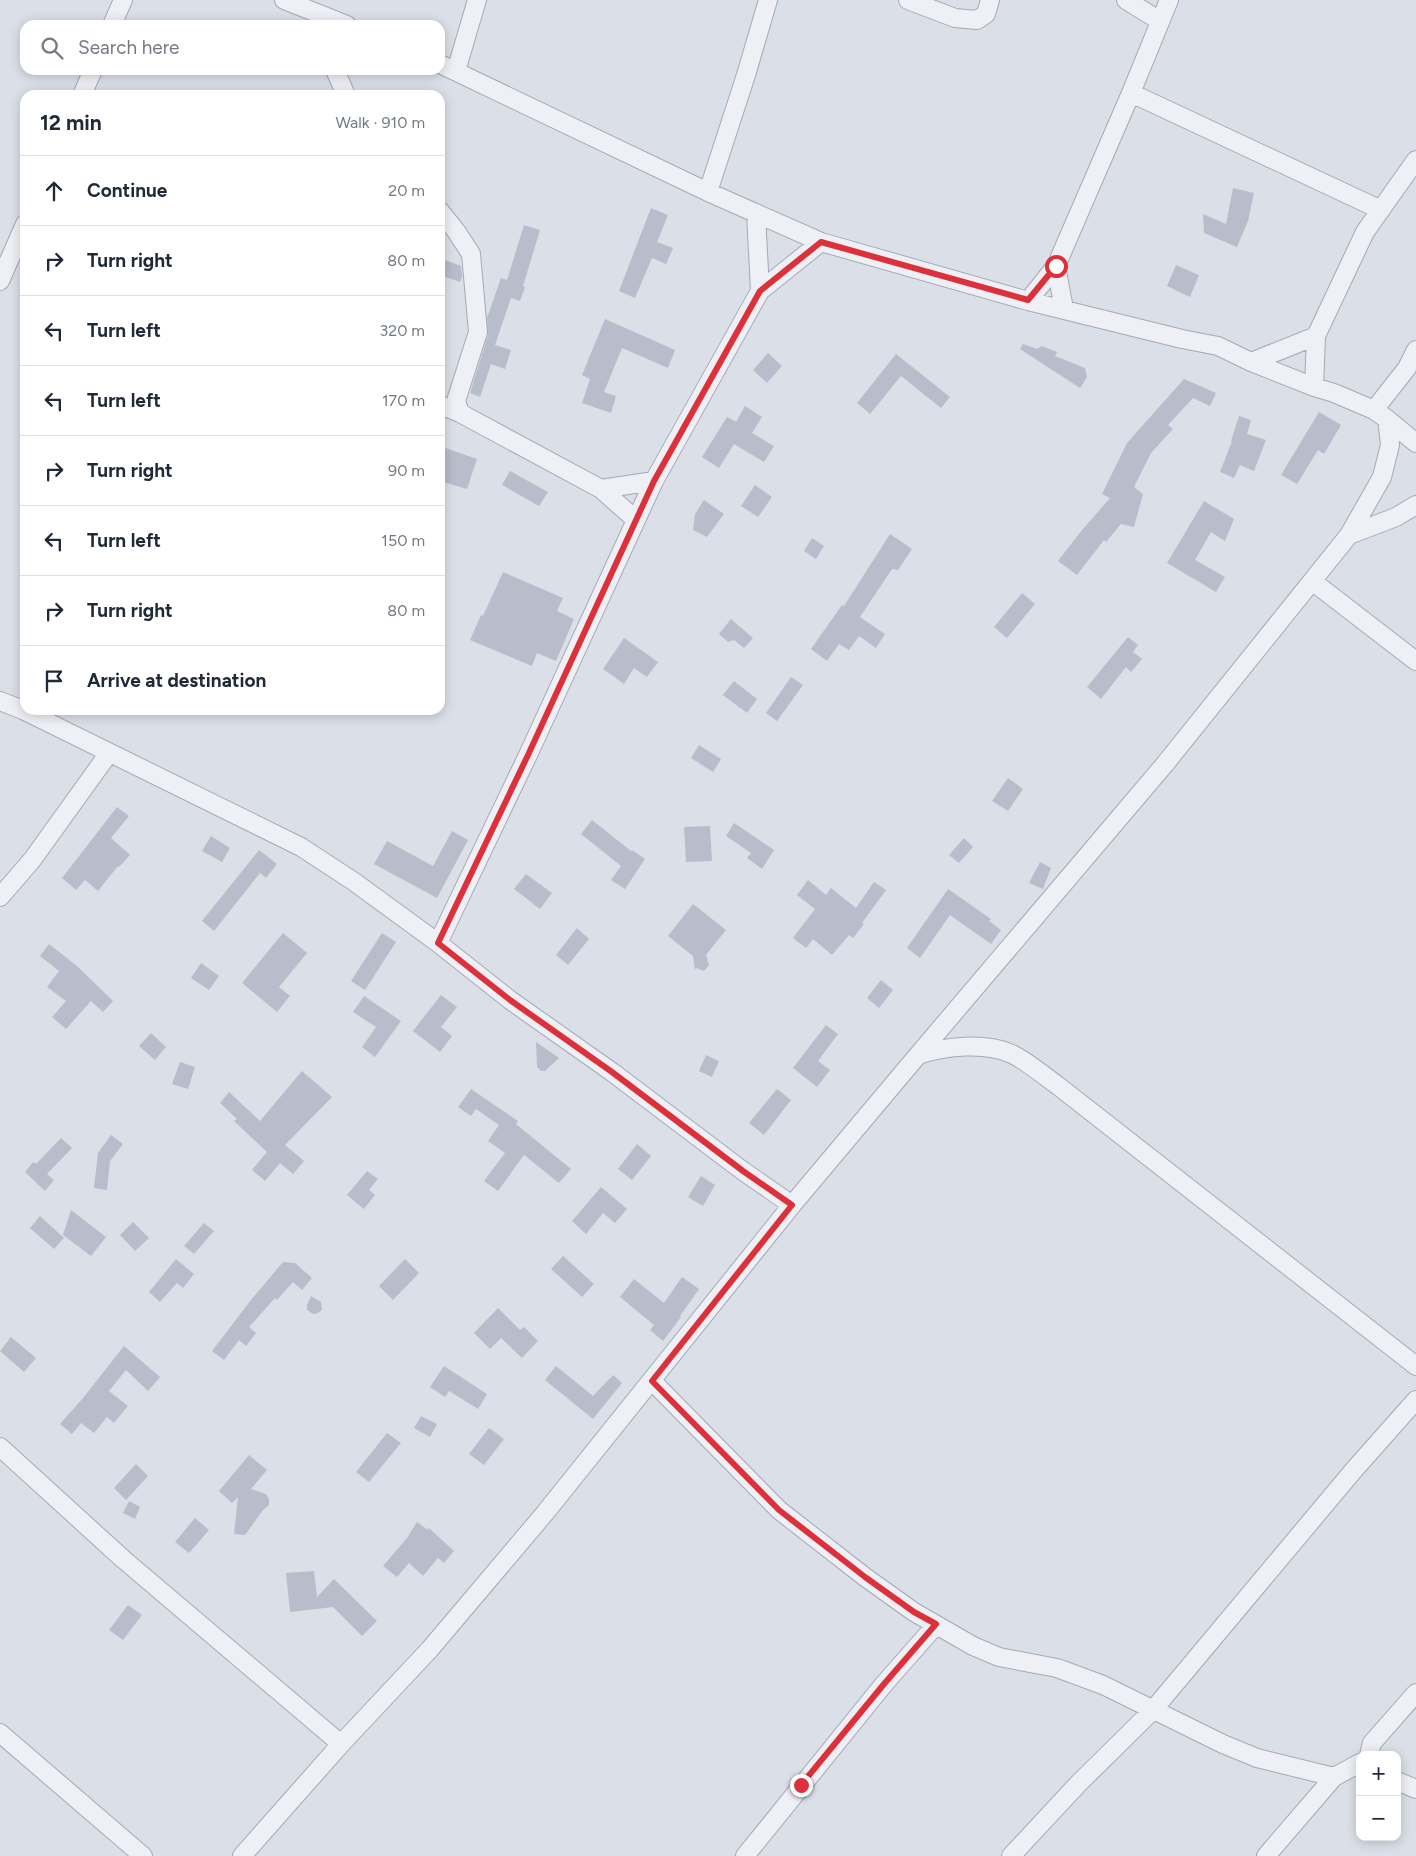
<!DOCTYPE html>
<meta charset="utf-8">
<style>
:root{--surface:#fff;--page:#f6f6f7;--text:#1f2937;--muted:#747a83;--line:#e0e1e3}
body{margin:0;font-family:Figtree,sans-serif;background:var(--page);color:var(--text)}
.controls{position:absolute;right:15px;bottom:15px;display:grid;overflow:hidden;border-radius:10px;box-shadow:0 2px 12px #0003}
.controls button{width:45px;height:45px;display:grid;place-items:center;padding:0;border:0;border-bottom:1px solid var(--line);background:var(--surface);color:var(--text);font:25px sans-serif}
.stop{position:absolute;width:15px;height:15px;margin:-11px;border:4px solid #dc303b;border-radius:50%;background:#fff}
.stop.end{background:#dc303b;border-color:#fff;box-shadow:0 1px 5px #0008}
.list{margin:0;padding:0;list-style:none}
h2{display:flex;justify-content:space-between;align-items:center;height:65px;margin:0;padding:0 20px;font-size:21px}
h2 small{font-size:16px;font-weight:400;color:var(--muted)}
.list li{display:grid;grid-template-columns:32px 1fr auto;gap:15px;align-items:center;box-sizing:border-box;height:70px;padding:0 20px;border-top:1px solid var(--line)}
.list b{display:block;font-size:19px;white-space:nowrap}
.list em{font-size:16px;font-style:normal;color:var(--muted)}
.icon{flex:none;width:28px;height:28px;fill:none;stroke:currentColor;stroke-width:2;stroke-linecap:round;stroke-linejoin:round}
.map{position:relative;flex:none;width:1416px;height:1856px;overflow:hidden}
.search{position:absolute;background:var(--surface);box-shadow:0 2px 12px #0003;left:20px;top:20px;width:425px;height:55px;display:flex;align-items:center;gap:12px;box-sizing:border-box;padding:0 18px;border-radius:15px;color:var(--muted);font-size:19px}
.panel{position:absolute;background:var(--surface);box-shadow:0 2px 12px #0003;left:20px;top:90px;width:425px;height:625px;border-radius:15px}
.map>svg:first-child{display:block}
.building{fill:#b8bdcb}
.lines{fill:none;stroke-linecap:round;stroke-linejoin:round}
.street-casing{stroke:#a4a9b5;stroke-width:20}
.street{stroke:#eef0f5;stroke-width:18}
.route{stroke:#dc303b;stroke-width:6}
</style>
<div class="map">
<svg width="1416" height="1856" viewBox="0 0 1416 1856">
<rect width="100%" height="100%" fill="#dbdfe7"/>
<path class="building" d="M 1233,188 L 1254,193 L 1248,221 L 1237,247 L 1204,233 L 1203,214 L 1226,224 Z
M 651,208 L 668,215 L 657,242 L 673,248 L 666,264 L 652,258 L 635,298 L 619,291 Z
M 524,225 L 540,230 L 523,286 L 525,287 L 520,301 L 511,298 L 495,345 L 511,350 L 505,369 L 491,364 L 480,397 L 470,393 L 488,335 L 487,318 L 501,278 L 507,280 Z
M 440,258 L 461,266 L 462,277 L 460,282 L 440,275 Z
M 1176,265 L 1199,275 L 1190,297 L 1167,286 Z
M 605,319 L 675,350 L 668,368 L 622,348 L 604,392 L 616,396 L 611,413 L 582,403 L 590,379 L 582,375 Z
M 1023,344 L 1037,349 L 1042,346 L 1057,352 L 1055,356 L 1085,368 L 1087,377 L 1080,388 L 1020,349 Z
M 768,353 L 782,366 L 767,383 L 753,370 Z
M 896,354 L 950,397 L 941,408 L 901,376 L 870,414 L 857,403 Z
M 1184,379 L 1216,393 L 1210,406 L 1193,398 L 1168,425 L 1173,429 L 1151,453 L 1134,487 L 1143,494 L 1134,527 L 1121,524 L 1106,542 L 1104,540 L 1077,575 L 1058,561 L 1082,530 L 1110,498 L 1102,494 L 1127,443 Z
M 745,406 L 762,417 L 752,433 L 774,446 L 764,462 L 734,444 L 719,468 L 702,457 L 727,417 L 736,422 Z
M 1319,412 L 1341,425 L 1324,454 L 1318,450 L 1297,484 L 1281,475 Z
M 1239,416 L 1251,420 L 1247,434 L 1266,440 L 1254,471 L 1240,465 L 1234,478 L 1220,472 L 1232,441 L 1231,441 Z
M 440,446 L 477,459 L 467,489 L 440,481 Z
M 510,471 L 548,492 L 539,506 L 502,485 Z
M 755,485 L 772,497 L 758,517 L 741,506 Z
M 704,500 L 724,514 L 707,537 L 693,530 L 695,514 Z
M 1204,501 L 1234,519 L 1225,541 L 1211,532 L 1195,560 L 1225,577 L 1216,592 L 1167,563 Z
M 890,534 L 912,549 L 898,570 L 892,569 L 860,617 L 885,634 L 876,648 L 859,636 L 849,650 L 839,644 L 827,661 L 811,649 L 842,605 L 844,606 Z
M 812,538 L 824,546 L 816,559 L 804,551 Z
M 503,572 L 563,598 L 557,611 L 574,619 L 556,661 L 537,653 L 532,666 L 470,640 L 481,615 L 483,616 Z
M 1022,593 L 1035,604 L 1007,638 L 994,627 Z
M 731,619 L 753,638 L 744,648 L 734,640 L 728,642 L 719,634 Z
M 1128,637 L 1138,645 L 1133,652 L 1142,659 L 1131,672 L 1126,667 L 1101,699 L 1087,687 Z
M 624,638 L 658,662 L 647,677 L 634,668 L 624,684 L 603,669 Z
M 791,677 L 803,685 L 777,721 L 766,713 Z
M 734,681 L 757,699 L 747,713 L 723,695 Z
M 699,745 L 721,759 L 713,772 L 691,758 Z
M 1008,778 L 1023,789 L 1008,811 L 992,801 Z
M 117,807 L 129,816 L 111,838 L 130,855 L 119,867 L 118,866 L 98,891 L 85,880 L 76,890 L 62,878 Z
M 592,820 L 631,851 L 632,850 L 645,859 L 625,889 L 611,880 L 621,866 L 581,834 Z
M 734,823 L 774,850 L 762,869 L 747,858 L 751,853 L 726,836 Z
M 710,826 L 712,861 L 686,862 L 684,827 Z
M 452,831 L 468,840 L 437,898 L 374,864 L 387,841 L 433,866 Z
M 211,836 L 230,848 L 222,862 L 202,851 Z
M 964,838 L 973,847 L 959,863 L 949,855 Z
M 259,850 L 277,864 L 266,878 L 260,873 L 214,931 L 202,921 Z
M 1040,862 L 1051,868 L 1043,889 L 1029,883 Z
M 526,874 L 552,893 L 540,909 L 514,889 Z
M 808,880 L 826,895 L 831,888 L 856,908 L 874,882 L 886,890 L 862,923 L 864,924 L 853,938 L 849,935 L 832,955 L 813,939 L 806,948 L 793,938 L 815,909 L 797,895 Z
M 948,889 L 991,919 L 989,921 L 1001,930 L 991,944 L 950,915 L 920,958 L 907,948 Z
M 693,904 L 726,930 L 706,955 L 709,965 L 704,971 L 696,968 L 695,970 L 693,956 L 668,936 Z
M 577,928 L 589,939 L 568,965 L 556,955 Z
M 283,933 L 307,953 L 279,987 L 290,996 L 277,1012 L 242,983 Z
M 382,933 L 396,942 L 365,990 L 351,981 Z
M 49,944 L 77,966 L 113,1001 L 103,1012 L 91,1001 L 66,1029 L 52,1017 L 66,1001 L 47,987 L 59,971 L 40,956 Z
M 201,963 L 219,976 L 209,990 L 191,978 Z
M 881,980 L 893,990 L 879,1008 L 867,998 Z
M 441,995 L 457,1007 L 441,1027 L 452,1036 L 440,1052 L 413,1031 Z
M 364,996 L 401,1021 L 375,1057 L 362,1047 L 376,1027 L 353,1012 Z
M 826,1025 L 838,1034 L 818,1061 L 830,1070 L 817,1087 L 793,1068 Z
M 151,1033 L 166,1047 L 155,1060 L 139,1046 Z
M 536,1042 L 559,1058 L 545,1071 L 541,1071 L 537,1067 Z
M 706,1055 L 719,1061 L 712,1077 L 699,1071 Z
M 180,1062 L 195,1067 L 188,1089 L 172,1084 Z
M 302,1071 L 332,1097 L 285,1145 L 304,1161 L 293,1174 L 280,1163 L 265,1181 L 252,1170 L 267,1152 L 234,1121 L 237,1119 L 220,1103 L 229,1092 L 260,1121 Z
M 471,1089 L 518,1121 L 516,1124 L 571,1169 L 559,1183 L 524,1155 L 498,1191 L 484,1181 L 505,1153 L 488,1141 L 499,1125 L 476,1109 L 471,1116 L 458,1107 Z
M 777,1089 L 791,1100 L 764,1135 L 749,1123 Z
M 111,1135 L 123,1144 L 110,1161 L 107,1190 L 94,1188 L 98,1153 Z
M 61,1138 L 72,1148 L 47,1174 L 54,1180 L 45,1191 L 25,1172 L 33,1162 L 36,1164 Z
M 637,1144 L 651,1156 L 632,1180 L 618,1169 Z
M 367,1171 L 378,1179 L 369,1190 L 375,1195 L 364,1209 L 347,1195 Z
M 701,1176 L 715,1185 L 703,1206 L 688,1197 Z
M 601,1187 L 627,1209 L 615,1223 L 603,1213 L 586,1234 L 572,1221 Z
M 71,1210 L 106,1237 L 91,1256 L 63,1235 Z
M 40,1216 L 64,1238 L 54,1249 L 30,1228 Z
M 133,1222 L 149,1238 L 135,1251 L 120,1235 Z
M 204,1223 L 214,1231 L 194,1254 L 184,1246 Z
M 563,1256 L 594,1284 L 582,1297 L 551,1269 Z
M 176,1259 L 194,1274 L 183,1288 L 177,1283 L 160,1302 L 149,1292 Z
M 405,1259 L 419,1273 L 393,1300 L 379,1286 Z
M 283,1262 L 295,1263 L 312,1278 L 302,1290 L 293,1282 L 277,1300 L 275,1298 L 249,1327 L 256,1333 L 246,1346 L 239,1340 L 224,1360 L 212,1351 L 251,1300 Z
M 682,1277 L 699,1289 L 680,1316 L 681,1317 L 663,1341 L 650,1330 L 654,1325 L 620,1297 L 634,1279 L 664,1303 Z
M 311,1296 L 321,1302 L 322,1310 L 318,1313 L 313,1314 L 307,1310 L 307,1305 Z
M 498,1308 L 520,1330 L 524,1327 L 538,1341 L 522,1358 L 501,1338 L 490,1349 L 474,1333 Z
M 11,1337 L 36,1358 L 24,1372 L 0,1351 Z
M 124,1346 L 160,1377 L 148,1391 L 126,1370 L 109,1391 L 128,1406 L 114,1423 L 107,1417 L 94,1433 L 81,1423 L 72,1434 L 60,1424 L 83,1398 Z
M 444,1366 L 487,1394 L 478,1409 L 449,1391 L 445,1397 L 430,1387 Z
M 556,1366 L 593,1396 L 613,1375 L 622,1383 L 593,1419 L 545,1380 Z
M 421,1416 L 437,1424 L 430,1437 L 414,1428 Z
M 489,1428 L 504,1439 L 484,1465 L 469,1454 Z
M 387,1433 L 401,1443 L 369,1482 L 356,1472 Z
M 249,1455 L 267,1470 L 251,1489 L 266,1494 L 269,1499 L 269,1505 L 263,1510 L 245,1535 L 234,1534 L 238,1497 L 232,1503 L 219,1491 Z
M 136,1464 L 148,1476 L 126,1500 L 114,1488 Z
M 129,1501 L 140,1507 L 135,1519 L 123,1513 Z
M 195,1518 L 209,1530 L 189,1553 L 175,1542 Z
M 417,1522 L 428,1530 L 429,1528 L 454,1551 L 444,1563 L 438,1558 L 423,1576 L 409,1563 L 397,1577 L 383,1566 L 407,1538 Z
M 314,1571 L 317,1597 L 334,1579 L 377,1621 L 362,1636 L 333,1607 L 290,1612 L 286,1573 Z
M 128,1605 L 142,1615 L 123,1640 L 109,1630 Z"/>
<g class="lines">
<g class="street-casing">
<path id="street" d="M 284,0 L 347,25
M 908,0 L 955,18 L 977,20 L 986,14 L 990,0
M 1126,0 L 1160,21
M 112,25 L 123,0
M 440,64 L 708,192 L 821,242 L 1028,301 L 1182,339 L 1218,346 L 1251,362 L 1314,387 L 1334,393 L 1374,410 L 1387,419 L 1390,445 L 1382,477 L 1349,535
M 335,70 L 346,95
M 456,71 L 477,0
M 1131,93 L 1381,210
M 82,95 L 93,70
M 708,192 L 746,75 L 768,0
M 440,211 L 456,231 L 471,254 L 478,332 L 456,401 L 460,413
M 756,213 L 760,291
M 1056,266 L 1064,309
M 0,281 L 25,224
M 1028,301 L 1056,266 L 1131,93 L 1169,0
M 1251,362 L 1316,336
M 1314,387 L 1316,336 L 1365,232 L 1416,160
M 440,405 L 460,413 L 601,489 L 654,481
M 1374,410 L 1407,368 L 1416,350
M 1387,419 L 1416,443
M 601,489 L 636,520
M 1312,581 L 1416,661
M 0,701 L 23,710 L 301,847 L 353,881 L 438,943 L 510,1000 L 612,1072 L 743,1171 L 792,1205
M 0,897 L 32,860 L 109,753
M 438,943 L 528,755 L 654,481 L 760,291 L 821,242
M 918,1055 L 1165,764 L 1349,535 L 1396,517 L 1416,505
M 652,1381 L 779,1510 L 865,1577 L 914,1612 L 973,1646 L 999,1657 L 1057,1668 L 1103,1685 L 1223,1744 L 1257,1758 L 1334,1777
M 0,1447 L 123,1559 L 341,1744
M 0,1733 L 143,1856
M 1369,1755 L 1372,1743 L 1416,1693
M 1397,1781 L 1416,1789
M 242,1856 L 341,1744 L 430,1649 L 545,1513 L 792,1205 L 918,1055 C 945,1046 986,1042 1012,1054 C 1028,1062 1043,1075 1057,1085 L 1416,1366
M 745,1856 L 884,1684 L 936,1625
M 1011,1856 L 1078,1784 L 1153,1710 L 1353,1471 L 1416,1400
M 1266,1856 L 1334,1777 L 1360,1763"/>
</g>
<use href="#street" class="street"/>
</g>
<g class="lines">
<path class="route" d="M 801,1785 L 884,1684 L 936,1624 L 914,1612 L 865,1577 L 779,1510 L 652,1381 L 792,1205 L 743,1171 L 612,1072 L 510,1000 L 438,943 L 528,755 L 654,481 L 760,291 L 821,242 L 1028,300 L 1056,266"/>
</g>
</svg>
<div class="controls">
<button>+</button>
<button>−</button>
</div>
<div class="stop" style="left:1056px;top:266px"></div>
<div class="stop end" style="left:801px;top:1785px"></div>
<div class="search"><svg class="icon" aria-label="search" viewBox="0 0 24 24"><circle cx="10" cy="10" r="6"/><path d="M15 15l6 6"/></svg>Search here</div>
<section class="panel">
<h2>12 min<small>Walk · 910 m</small></h2>
<ul class="list">
<li><svg class="icon" aria-label="ahead" viewBox="0 0 24 24"><path d="M12 20V5M6 11l6-6 6 6"/></svg><div><b>Continue</b></div><em>20 m</em></li>
<li><svg class="icon" aria-label="right" viewBox="0 0 24 24"><path d="M7 20v-9h11M14 6l5 5-5 5"/></svg><div><b>Turn right</b></div><em>80 m</em></li>
<li><svg class="icon" aria-label="left" viewBox="0 0 24 24"><path d="M17 20v-9H6M10 6l-5 5 5 5"/></svg><div><b>Turn left</b></div><em>320 m</em></li>
<li><svg class="icon" aria-label="left" viewBox="0 0 24 24"><path d="M17 20v-9H6M10 6l-5 5 5 5"/></svg><div><b>Turn left</b></div><em>170 m</em></li>
<li><svg class="icon" aria-label="right" viewBox="0 0 24 24"><path d="M7 20v-9h11M14 6l5 5-5 5"/></svg><div><b>Turn right</b></div><em>90 m</em></li>
<li><svg class="icon" aria-label="left" viewBox="0 0 24 24"><path d="M17 20v-9H6M10 6l-5 5 5 5"/></svg><div><b>Turn left</b></div><em>150 m</em></li>
<li><svg class="icon" aria-label="right" viewBox="0 0 24 24"><path d="M7 20v-9h11M14 6l5 5-5 5"/></svg><div><b>Turn right</b></div><em>80 m</em></li>
<li><svg class="icon" aria-label="arrive" viewBox="0 0 24 24"><path d="M6 21V4h12l-3 4 3 4H6"/></svg><div><b>Arrive at destination</b></div></li>
</ul>
</section>
</div>
